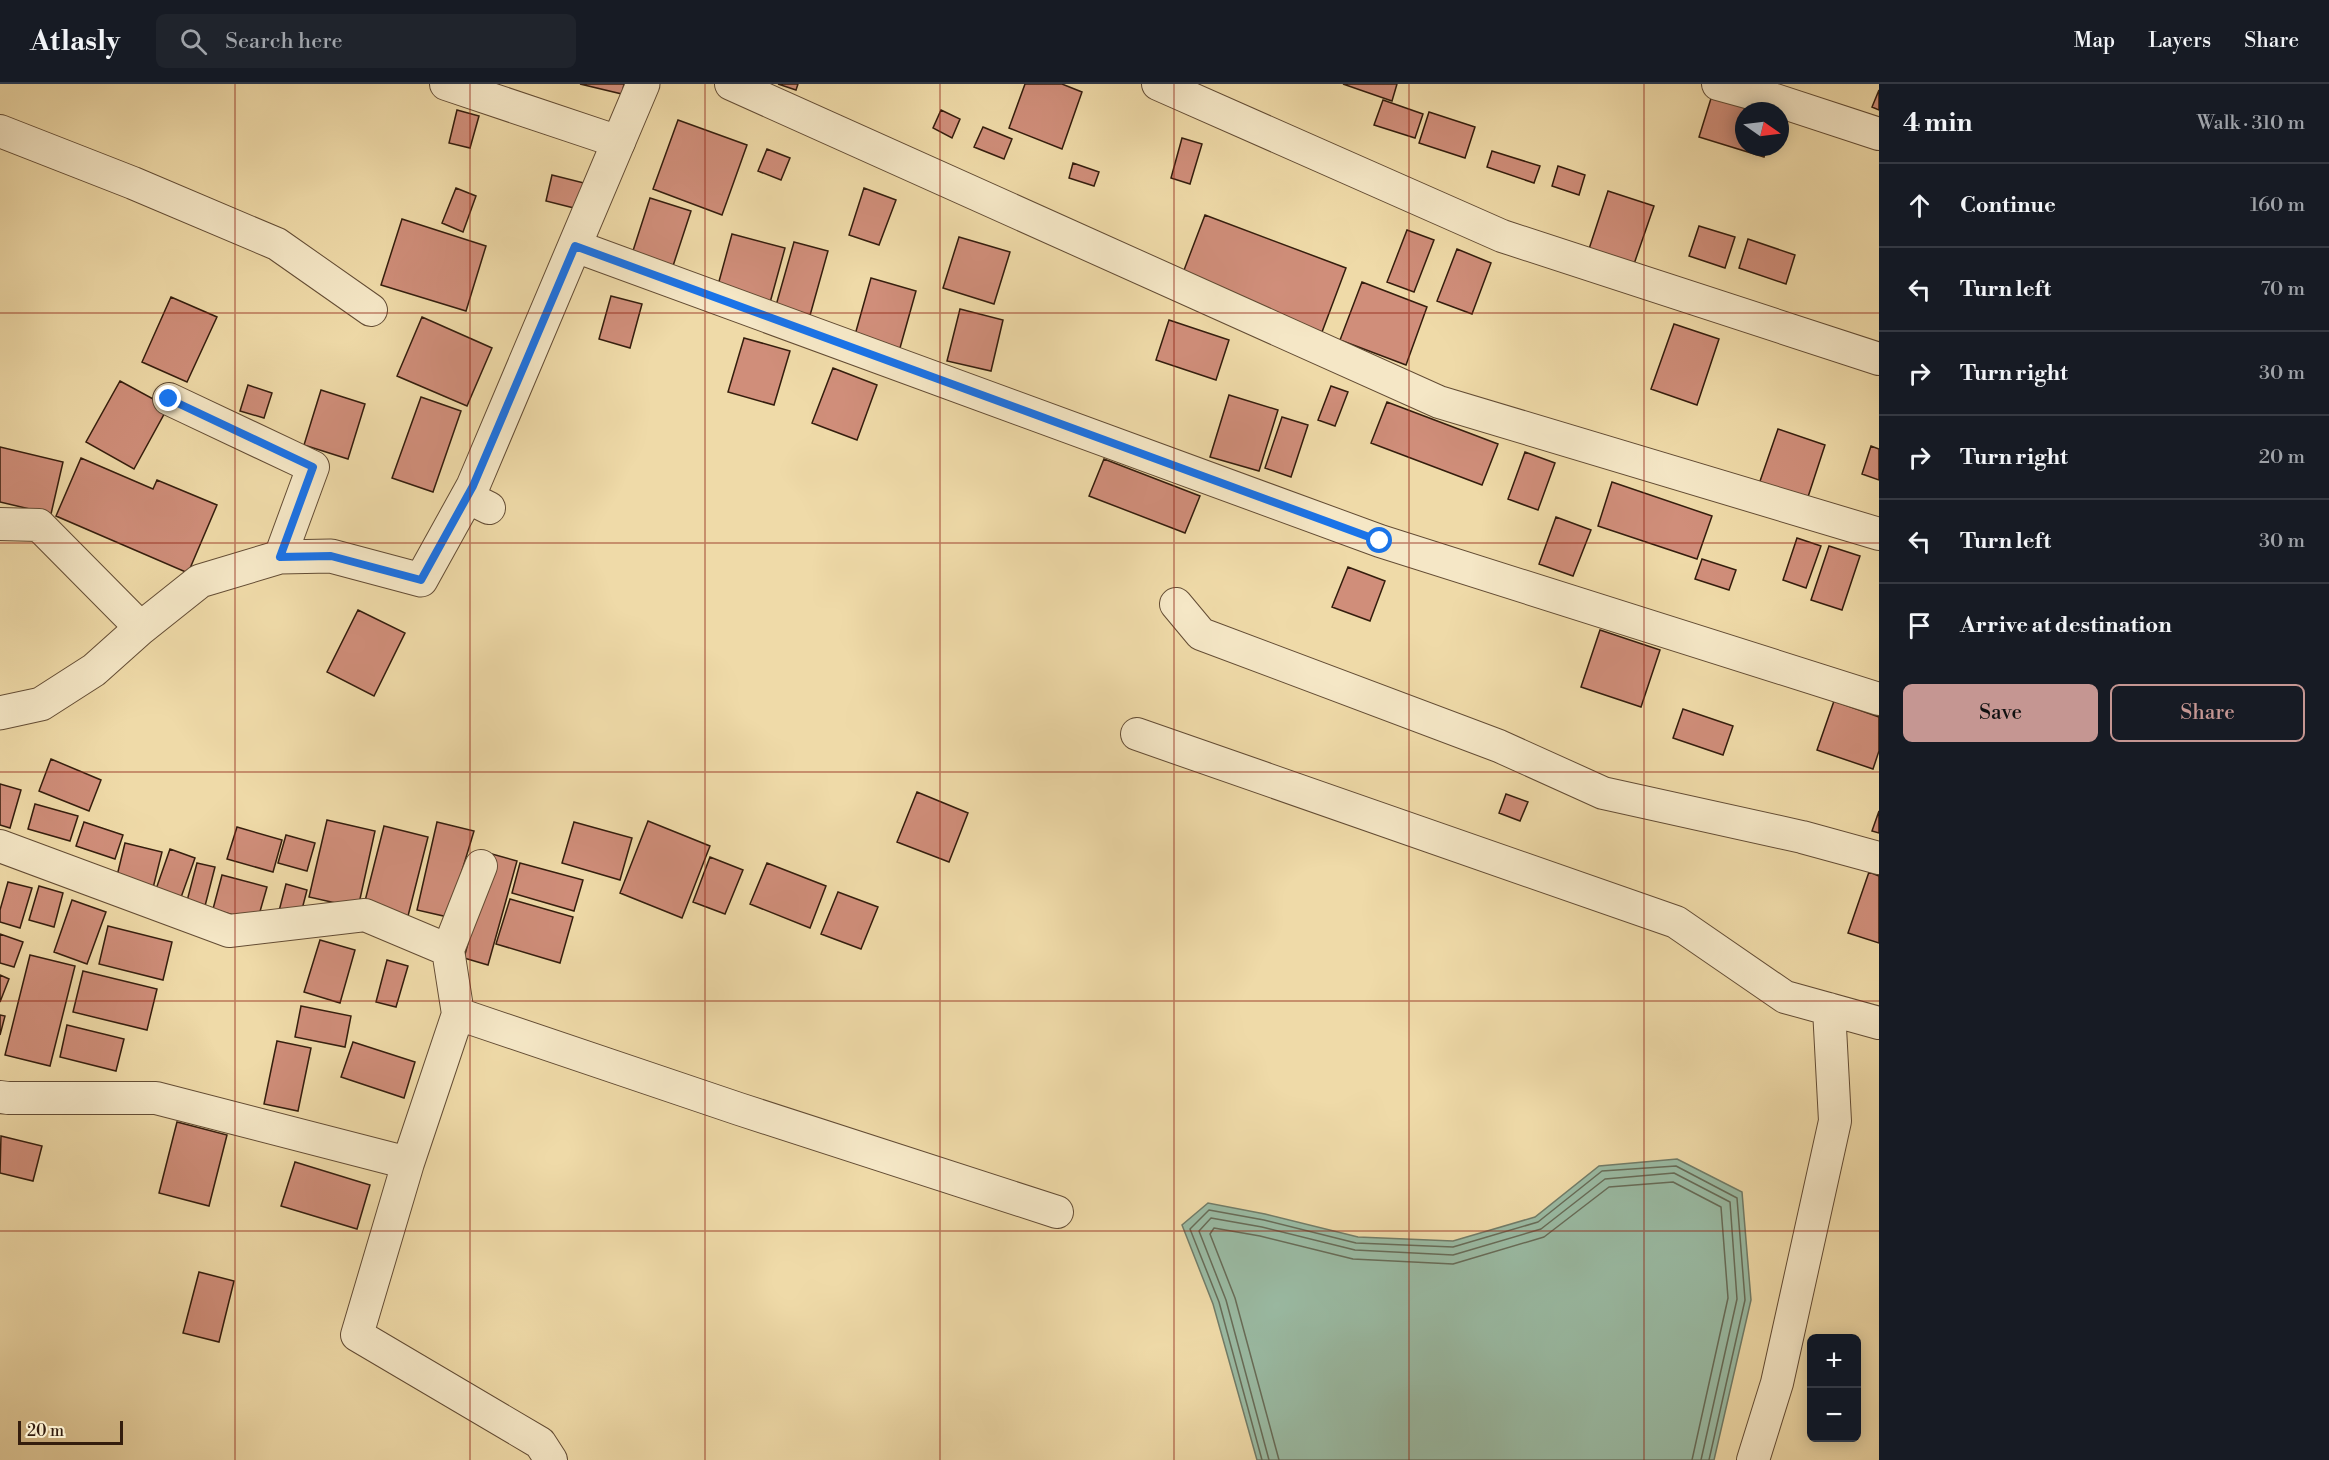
<!DOCTYPE html>
<meta charset="utf-8">
<style>
:root{--surface:#171b24;--page:#20242c;--text:#f1f3f6;--muted:#9ea1a6;--line:#363941;--accent:#c59692}
body{margin:0;font-family:"Libre Bodoni",serif;background:var(--page);color:var(--text)}
.controls{position:absolute;right:18px;bottom:18px;display:grid;overflow:hidden;border-radius:9px;box-shadow:0 3px 15px #0003}
.controls button{width:54px;height:54px;display:grid;place-items:center;padding:0;border:0;border-bottom:2px solid var(--line);background:var(--surface);color:var(--text);font:30px sans-serif}
.compass{position:absolute;left:1735px;top:18px;width:54px;height:54px;border-radius:50%;background:var(--surface);box-shadow:0 3px 15px #0003;rotate:104deg}
.scale{position:absolute;left:18px;bottom:15px;width:105px;box-sizing:border-box;padding-left:6px;border:3px solid #341d0d;border-top:0;font-size:16px;line-height:21px;white-space:nowrap;color:#341d0d;-webkit-text-stroke:4px #f5e7c6;paint-order:stroke}
.stop{position:absolute;width:18px;height:18px;margin:-14px;border:4px solid #1a73e8;border-radius:50%;background:#fff}
.stop.end{background:#1a73e8;border-color:#fff;box-shadow:0 2px 6px #0008}
.list{margin:0;padding:0;list-style:none}
h2{display:flex;justify-content:space-between;align-items:center;height:78px;margin:0;padding:0 24px;font-size:26px}
h2 small{font-size:20px;font-weight:400;color:var(--muted)}
.list li{display:grid;grid-template-columns:39px 1fr auto;gap:18px;align-items:center;box-sizing:border-box;height:84px;padding:0 24px;border-top:2px solid var(--line)}
.list b{display:block;font-size:22px;white-space:nowrap}
.list em{font-size:20px;font-style:normal;color:var(--muted)}
.actions{display:flex;gap:12px;padding:18px 24px}
.actions a{flex:1;padding:14px 0;border:2px solid var(--accent);border-radius:9px;text-align:center;font-size:21px;color:var(--accent)}
.actions .main{background:var(--accent);color:#111}
.icon{flex:none;width:33px;height:33px;fill:none;stroke:currentColor;stroke-width:2;stroke-linecap:round;stroke-linejoin:round}
.map{position:relative;flex:none;width:1879px;height:1376px;overflow:hidden}
header{display:flex;align-items:center;gap:36px;box-sizing:border-box;height:84px;padding:0 30px;background:var(--surface);border-bottom:2px solid var(--line)}
header strong{font-size:28px}
nav{display:flex;gap:33px;margin-inline-start:auto;font-size:21px}
.search{width:420px;height:54px;background:var(--page);display:flex;align-items:center;gap:15px;box-sizing:border-box;padding:0 21px;border-radius:9px;color:var(--muted);font-size:22px}
main{display:flex}
aside{flex:1;background:var(--surface)}
.map>svg:first-child{display:block}
.water{fill:#9abba4;stroke:#717c68;stroke-width:1.5}
.lines{fill:none;stroke-linecap:round;stroke-linejoin:round}
.shore{stroke:#676c58;stroke-width:1.5}
.building{fill:#d08e7a;stroke:#341d0d;stroke-width:1.5}
.minor-casing{stroke:#634c34;stroke-width:34}
.tertiary-casing{stroke:#634c34;stroke-width:35}
.minor{stroke:#f5e7c6;stroke-width:32}
.tertiary{stroke:#f5e7c6;stroke-width:33}
.route{stroke:#1a73e8;stroke-width:8}
.grid{fill:none;stroke:#8f2418;stroke-width:1.5;stroke-opacity:0.55}
</style>
<header>
<strong>Atlasly</strong>
<div class="search"><svg class="icon" aria-label="search" viewBox="0 0 24 24"><circle cx="10" cy="10" r="6"/><path d="M15 15l6 6"/></svg>Search here</div>
<nav><a>Map</a><a>Layers</a><a>Share</a></nav>
</header>
<main>
<div class="map">
<svg width="1879" height="1376" viewBox="0 0 1879 1376">
<rect width="100%" height="100%" fill="#efdaa8"/>
<filter id="stains"><feTurbulence type="fractalNoise" baseFrequency=".00333" numOctaves="4"/><feColorMatrix values="0 0 0 0 .2 0 0 0 0 .09 0 0 0 0 .02 0 0 0 .5 -.17"/></filter>
<radialGradient id="worn" r=".72"><stop offset=".6" stop-color="#630" stop-opacity="0"/><stop offset="1" stop-color="#630" stop-opacity=".3"/></radialGradient>
<path class="water" d="M 1677,1075 L 1742,1108 L 1751,1216 L 1714,1376 L 1257,1376 L 1213,1220 L 1182,1141 L 1208,1119 L 1265,1130 L 1358,1153 L 1453,1157 L 1535,1133 L 1599,1082 Z"/>
<g class="lines">
<path class="shore" d="M 1262,1376 L 1219,1218 L 1190,1145 L 1209,1126 L 1264,1136 L 1356,1159 L 1453,1163 L 1538,1138 L 1602,1087 L 1676,1082 L 1737,1114 L 1745,1216 L 1709,1376
M 1269,1376 L 1226,1216 L 1199,1147 L 1211,1134 L 1262,1143 L 1355,1166 L 1453,1171 L 1541,1145 L 1605,1095 L 1674,1089 L 1730,1118 L 1737,1215 L 1701,1376
M 1279,1376 L 1235,1214 L 1210,1150 L 1214,1144 L 1260,1152 L 1353,1175 L 1453,1180 L 1544,1153 L 1609,1103 L 1673,1098 L 1721,1123 L 1728,1214 L 1692,1376"/>
</g>
<path class="building" d="M 580,0 L 624,0 L 622,10 Z
M 778,0 L 798,0 L 796,6 Z
M 1025,0 L 1062,0 L 1082,8 L 1062,65 L 1009,44 Z
M 1343,0 L 1397,0 L 1392,17 Z
M 1879,6 L 1879,26 L 1872,23 Z
M 1713,8 L 1774,27 L 1744,27 L 1744,63 L 1767,63 L 1764,73 L 1699,53 Z
M 1383,16 L 1423,30 L 1415,54 L 1374,41 Z
M 457,26 L 479,32 L 470,64 L 449,59 Z
M 941,26 L 960,35 L 952,54 L 933,44 Z
M 1429,28 L 1475,43 L 1465,74 L 1419,59 Z
M 678,36 L 747,61 L 722,131 L 653,105 Z
M 983,43 L 1012,55 L 1004,75 L 974,63 Z
M 1182,54 L 1202,60 L 1190,100 L 1171,94 Z
M 767,65 L 790,74 L 781,96 L 758,87 Z
M 1492,67 L 1540,82 L 1534,99 L 1487,83 Z
M 1073,79 L 1099,88 L 1094,102 L 1069,94 Z
M 1558,82 L 1585,91 L 1579,111 L 1552,102 Z
M 552,91 L 588,100 L 582,126 L 546,117 Z
M 456,104 L 476,112 L 463,148 L 442,139 Z
M 864,104 L 896,116 L 879,161 L 849,151 Z
M 1608,107 L 1654,122 L 1633,183 L 1588,168 Z
M 650,114 L 691,127 L 672,185 L 631,173 Z
M 1205,131 L 1346,184 L 1322,248 L 1181,194 Z
M 402,135 L 486,162 L 466,227 L 381,201 Z
M 1699,142 L 1735,153 L 1725,184 L 1689,172 Z
M 1407,146 L 1434,156 L 1414,208 L 1387,198 Z
M 732,150 L 785,164 L 768,226 L 715,212 Z
M 959,153 L 1010,168 L 994,220 L 943,204 Z
M 1748,155 L 1795,171 L 1786,200 L 1739,184 Z
M 794,158 L 828,167 L 809,235 L 775,225 Z
M 1457,165 L 1491,179 L 1472,230 L 1437,217 Z
M 871,194 L 916,207 L 898,271 L 853,258 Z
M 1362,198 L 1427,223 L 1406,281 L 1340,256 Z
M 611,212 L 642,220 L 630,264 L 599,255 Z
M 171,213 L 217,233 L 187,298 L 142,278 Z
M 960,225 L 1003,236 L 991,287 L 947,277 Z
M 422,233 L 492,264 L 467,322 L 397,292 Z
M 1169,236 L 1229,256 L 1216,296 L 1156,276 Z
M 1674,240 L 1719,255 L 1697,321 L 1651,305 Z
M 744,254 L 790,267 L 774,321 L 728,308 Z
M 833,284 L 877,301 L 857,356 L 812,339 Z
M 120,297 L 168,323 L 134,385 L 86,358 Z
M 248,301 L 272,309 L 264,334 L 240,327 Z
M 1331,302 L 1348,308 L 1335,342 L 1318,336 Z
M 321,306 L 365,320 L 348,375 L 304,361 Z
M 1229,311 L 1278,326 L 1259,387 L 1210,373 Z
M 421,313 L 461,327 L 433,408 L 392,394 Z
M 1387,318 L 1498,360 L 1482,401 L 1371,359 Z
M 1282,333 L 1308,341 L 1291,393 L 1265,384 Z
M 1778,345 L 1825,361 L 1806,419 L 1758,403 Z
M 1871,362 L 1879,365 L 1879,396 L 1862,390 Z
M 0,363 L 63,378 L 51,430 L 0,418 Z
M 1525,368 L 1555,379 L 1538,426 L 1508,415 Z
M 81,374 L 153,405 L 157,396 L 217,421 L 188,489 L 56,432 Z
M 1104,375 L 1200,412 L 1185,449 L 1089,412 Z
M 1612,398 L 1712,432 L 1697,475 L 1598,442 Z
M 1556,433 L 1591,446 L 1573,492 L 1539,480 Z
M 1797,454 L 1821,462 L 1806,504 L 1783,496 Z
M 1829,462 L 1860,472 L 1842,526 L 1811,516 Z
M 1702,475 L 1736,486 L 1729,506 L 1695,495 Z
M 1348,483 L 1385,497 L 1370,537 L 1332,523 Z
M 358,526 L 405,549 L 374,612 L 327,588 Z
M 1600,546 L 1660,566 L 1641,623 L 1581,603 Z
M 1834,617 L 1879,633 L 1879,667 L 1873,685 L 1817,666 Z
M 1683,625 L 1733,642 L 1723,671 L 1673,654 Z
M 51,675 L 101,696 L 89,727 L 39,707 Z
M 0,700 L 21,706 L 10,744 L 0,741 Z
M 917,708 L 968,729 L 949,778 L 897,758 Z
M 1506,710 L 1528,718 L 1520,737 L 1499,729 Z
M 35,720 L 78,732 L 70,757 L 28,745 Z
M 1879,727 L 1879,749 L 1872,747 Z
M 327,736 L 375,747 L 358,824 L 309,813 Z
M 648,737 L 710,762 L 682,834 L 620,809 Z
M 84,738 L 123,751 L 115,775 L 76,762 Z
M 437,738 L 474,747 L 448,833 L 417,826 Z
M 574,738 L 632,754 L 620,796 L 562,779 Z
M 384,742 L 428,753 L 408,832 L 364,821 Z
M 237,743 L 282,756 L 273,788 L 227,775 Z
M 286,751 L 315,759 L 307,787 L 278,779 Z
M 125,759 L 162,768 L 151,812 L 114,804 Z
M 170,765 L 195,774 L 179,819 L 154,811 Z
M 492,770 L 517,777 L 488,881 L 464,874 Z
M 710,773 L 743,786 L 725,830 L 693,818 Z
M 197,779 L 215,783 L 205,822 L 187,817 Z
M 520,779 L 583,796 L 574,827 L 512,809 Z
M 767,779 L 826,802 L 810,844 L 750,820 Z
M 1869,788 L 1879,792 L 1879,859 L 1848,849 Z
M 222,791 L 267,803 L 257,838 L 213,825 Z
M 8,798 L 32,804 L 20,844 L 0,838 L 0,826 Z
M 286,800 L 307,806 L 300,833 L 279,827 Z
M 39,802 L 63,809 L 54,843 L 29,836 Z
M 838,808 L 878,823 L 861,865 L 821,850 Z
M 510,815 L 573,833 L 560,879 L 496,860 Z
M 72,816 L 106,828 L 87,880 L 54,868 Z
M 108,842 L 172,858 L 163,896 L 99,880 Z
M 0,850 L 23,858 L 14,883 L 0,879 Z
M 320,856 L 355,866 L 340,919 L 304,908 Z
M 30,871 L 75,882 L 50,982 L 5,971 Z
M 387,876 L 408,882 L 396,923 L 376,918 Z
M 83,887 L 157,905 L 147,946 L 73,928 Z
M 0,891 L 9,895 L 0,918 Z
M 301,922 L 351,932 L 345,963 L 295,953 Z
M 0,931 L 5,932 L 0,951 Z
M 67,941 L 124,955 L 116,987 L 60,973 Z
M 277,957 L 311,964 L 298,1027 L 264,1020 Z
M 353,958 L 415,978 L 404,1014 L 341,993 Z
M 177,1038 L 227,1051 L 209,1122 L 159,1109 Z
M 1,1052 L 42,1062 L 33,1097 L 0,1089 Z
M 295,1078 L 370,1101 L 357,1145 L 281,1122 Z
M 199,1188 L 234,1197 L 219,1258 L 183,1249 Z"/>
<g class="lines">
<g class="minor-casing">
<path id="minor" d="M 446,0 L 619,58
M 731,0 L 1439,318 L 1879,450
M 1158,0 L 1502,152 L 1879,275
M 1718,0 L 1769,14 L 1879,50
M 0,47 L 133,99 L 277,160 L 371,226
M 575,162 L 1380,457 L 1879,615
M 169,315 L 313,383 L 280,473
M 467,413 L 489,424
M 0,440 L 39,441 L 141,544
M 1176,520 L 1201,550 L 1499,662 L 1603,709 L 1802,753 L 1879,774
M 1137,650 L 1676,838 L 1785,913 L 1879,939
M 0,762 L 229,847 L 365,831 L 448,866
M 481,782 L 448,866 L 458,930 L 408,1079 L 357,1251 L 540,1359 L 551,1376
M 458,930 L 739,1025 L 1057,1128
M 0,1013 L 8,1014 L 156,1014 L 408,1079
M 1753,1376 L 1777,1299 L 1835,1037 L 1829,925"/>
</g>
<g class="tertiary-casing">
<path id="tertiary" d="M 0,629 L 41,620 L 94,586 L 141,544 L 200,497 L 280,473 L 331,472 L 421,496 L 473,402 L 643,0"/>
</g>
<use href="#minor" class="minor"/>
<use href="#tertiary" class="tertiary"/>
</g>
<g class="lines">
<path class="route" d="M 169,315 L 313,383 L 280,473 L 331,472 L 421,496 L 473,402 L 575,162 L 1380,457"/>
</g>
<path class="grid" d="M 235,0 L 235,1376M 470,0 L 470,1376M 705,0 L 705,1376M 940,0 L 940,1376M 1174,0 L 1174,1376M 1409,0 L 1409,1376M 1644,0 L 1644,1376M 0,229 L 1879,229M 0,459 L 1879,459M 0,688 L 1879,688M 0,917 L 1879,917M 0,1147 L 1879,1147"/>
<rect width="100%" height="100%" filter="url(#stains)"/>
<rect width="100%" height="100%" fill="url(#worn)"/>
</svg>
<div class="controls">
<button>+</button>
<button>−</button>
</div>
<svg class="compass" viewBox="-18 -18 36 36"><path d="M0-13l5 13h-10z" fill="#e53935"/><path d="M0 13l5-13h-10z" fill="#9ea1a6"/></svg>
<div class="scale">20 m</div>
<div class="stop" style="left:1380px;top:457px"></div>
<div class="stop end" style="left:169px;top:315px"></div>
</div>
<aside>
<h2>4 min<small>Walk · 310 m</small></h2>
<ul class="list">
<li><svg class="icon" aria-label="ahead" viewBox="0 0 24 24"><path d="M12 20V5M6 11l6-6 6 6"/></svg><div><b>Continue</b></div><em>160 m</em></li>
<li><svg class="icon" aria-label="left" viewBox="0 0 24 24"><path d="M17 20v-9H6M10 6l-5 5 5 5"/></svg><div><b>Turn left</b></div><em>70 m</em></li>
<li><svg class="icon" aria-label="right" viewBox="0 0 24 24"><path d="M7 20v-9h11M14 6l5 5-5 5"/></svg><div><b>Turn right</b></div><em>30 m</em></li>
<li><svg class="icon" aria-label="right" viewBox="0 0 24 24"><path d="M7 20v-9h11M14 6l5 5-5 5"/></svg><div><b>Turn right</b></div><em>20 m</em></li>
<li><svg class="icon" aria-label="left" viewBox="0 0 24 24"><path d="M17 20v-9H6M10 6l-5 5 5 5"/></svg><div><b>Turn left</b></div><em>30 m</em></li>
<li><svg class="icon" aria-label="arrive" viewBox="0 0 24 24"><path d="M6 21V4h12l-3 4 3 4H6"/></svg><div><b>Arrive at destination</b></div></li>
</ul>
<div class="actions"><a class="main">Save</a><a>Share</a></div>
</aside>
</main>
